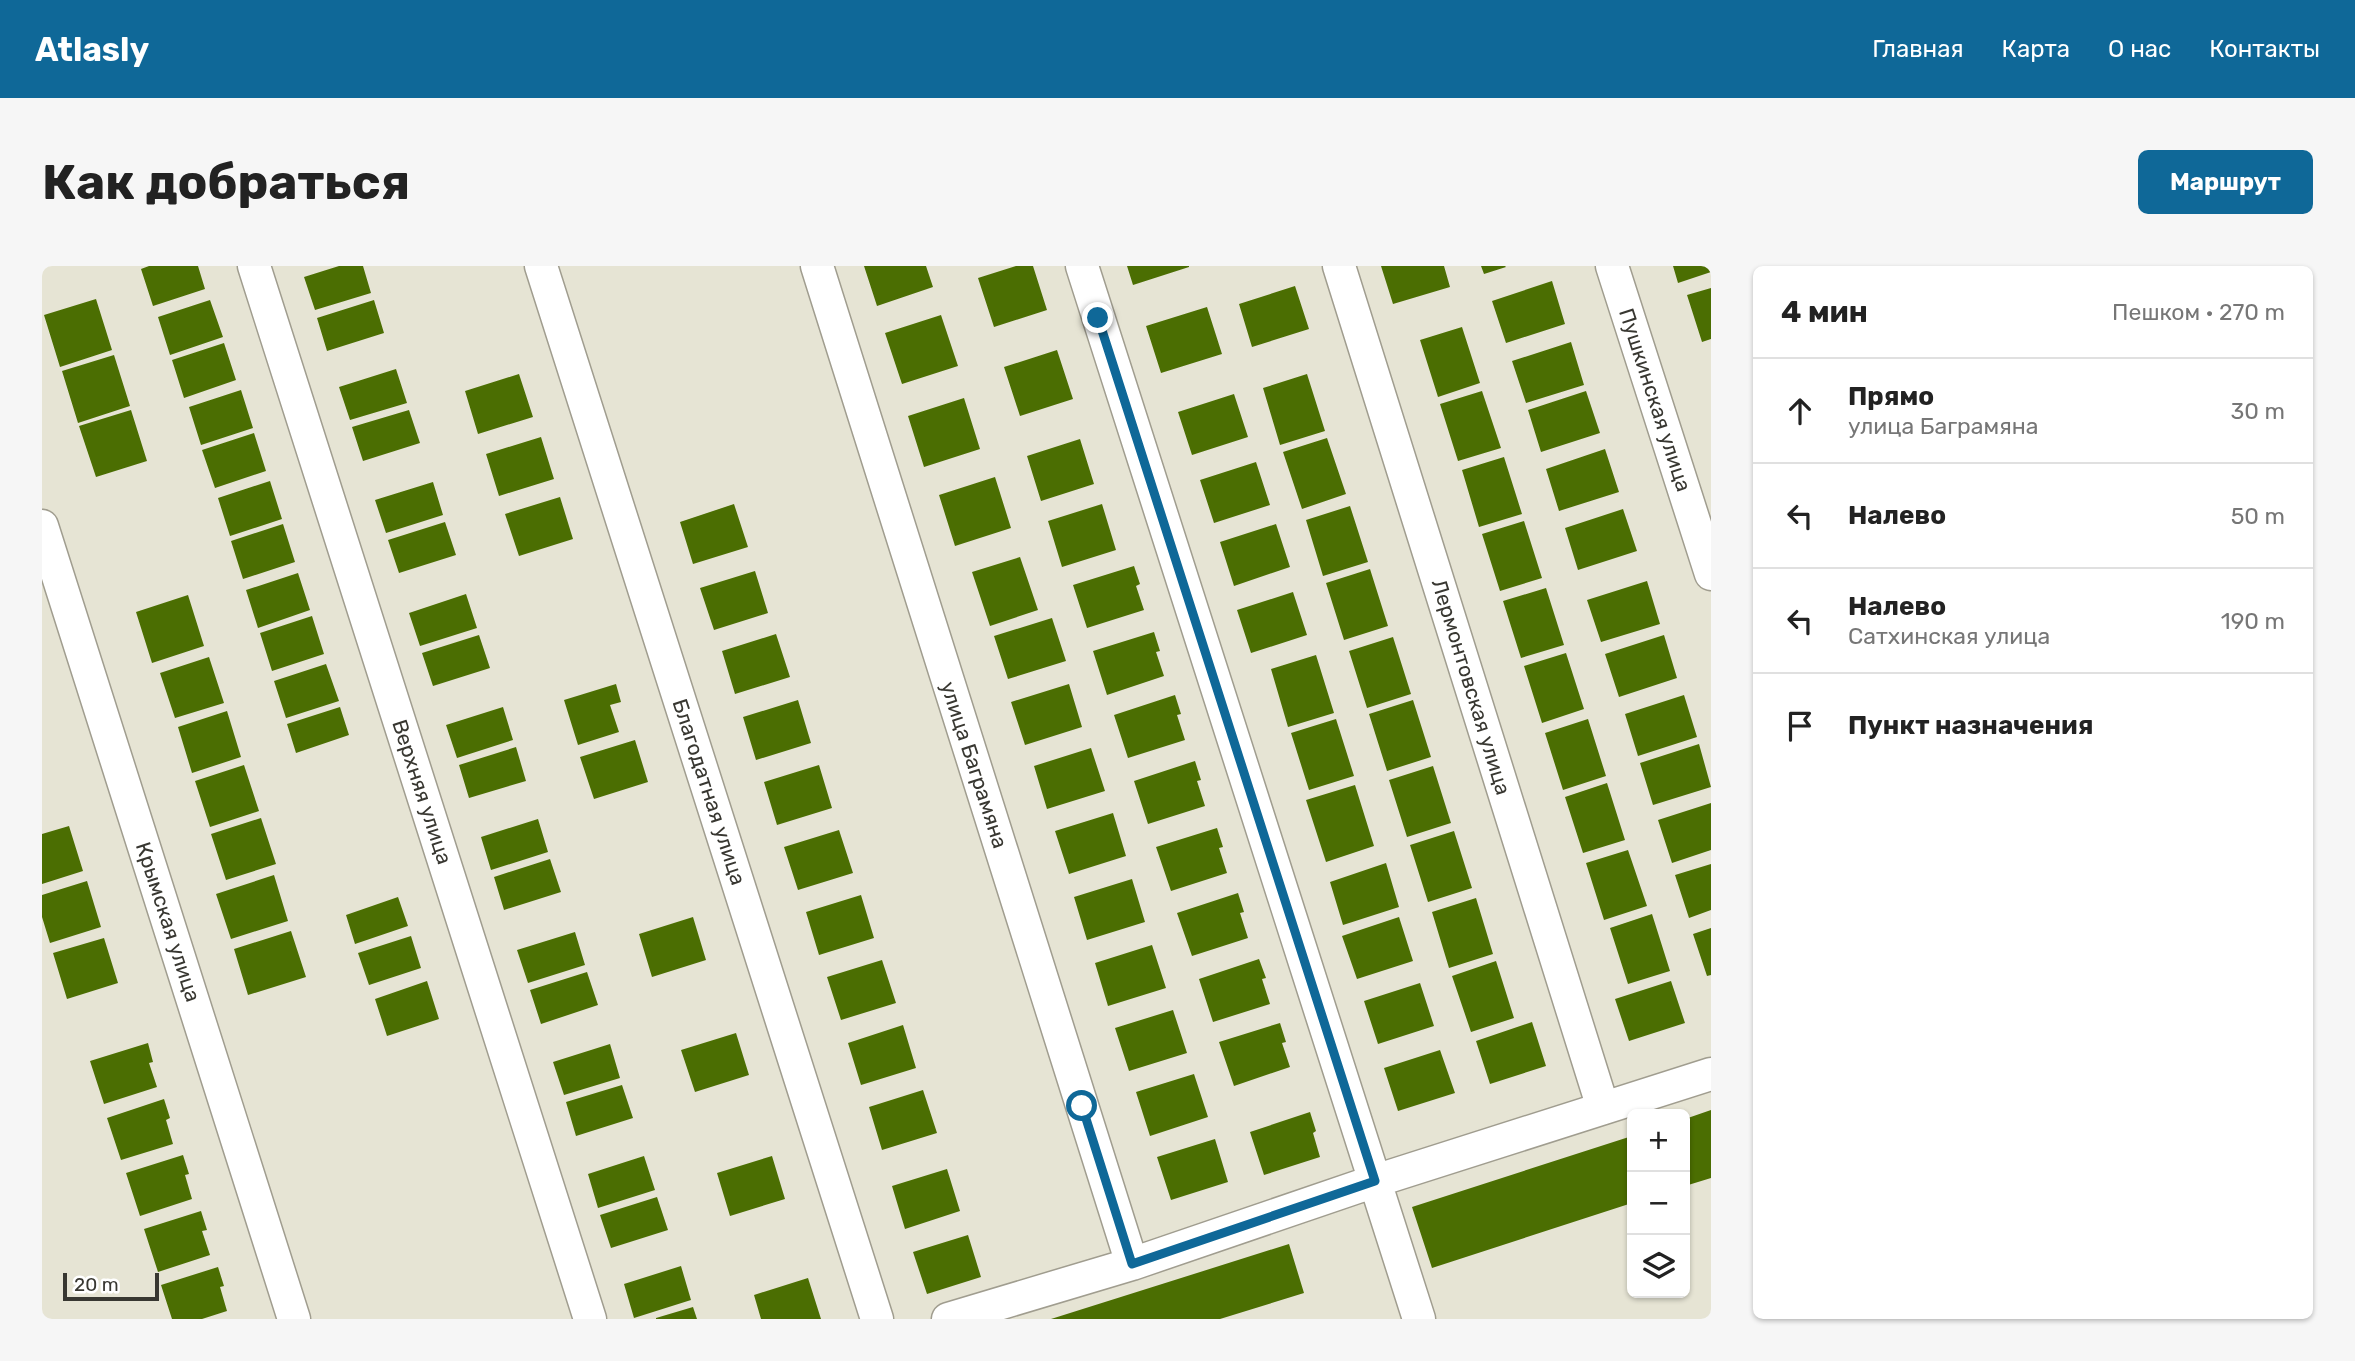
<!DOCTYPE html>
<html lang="ru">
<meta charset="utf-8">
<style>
:root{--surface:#fff;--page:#f6f6f6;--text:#222;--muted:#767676;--line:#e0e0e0;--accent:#0f6898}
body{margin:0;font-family:Rubik,sans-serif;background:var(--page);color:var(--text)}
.controls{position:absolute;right:21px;bottom:21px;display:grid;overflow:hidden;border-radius:10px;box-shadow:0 2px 5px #0004}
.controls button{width:63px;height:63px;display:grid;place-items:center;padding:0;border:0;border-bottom:2px solid var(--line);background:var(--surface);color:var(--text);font:35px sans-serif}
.scale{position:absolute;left:21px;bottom:18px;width:96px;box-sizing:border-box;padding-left:7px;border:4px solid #383731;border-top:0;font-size:19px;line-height:24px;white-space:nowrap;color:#383731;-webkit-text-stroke:5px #fff;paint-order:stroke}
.stop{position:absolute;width:21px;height:21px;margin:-16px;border:5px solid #0f6898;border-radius:50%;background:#fff}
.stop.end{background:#0f6898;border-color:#fff;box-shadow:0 2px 7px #0008}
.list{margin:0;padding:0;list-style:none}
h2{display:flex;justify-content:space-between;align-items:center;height:91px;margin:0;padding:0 28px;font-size:30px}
h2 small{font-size:23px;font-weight:400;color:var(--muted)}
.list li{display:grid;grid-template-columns:46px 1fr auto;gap:21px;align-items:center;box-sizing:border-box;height:105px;padding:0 28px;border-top:2px solid var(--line)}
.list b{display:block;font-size:26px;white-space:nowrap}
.list p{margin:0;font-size:23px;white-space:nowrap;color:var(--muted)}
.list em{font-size:23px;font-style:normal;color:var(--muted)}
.icon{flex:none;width:38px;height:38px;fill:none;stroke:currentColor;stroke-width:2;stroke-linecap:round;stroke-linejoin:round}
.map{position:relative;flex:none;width:1669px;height:1053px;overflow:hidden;border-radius:10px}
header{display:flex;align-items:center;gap:42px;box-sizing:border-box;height:98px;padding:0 35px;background:var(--accent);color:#fff}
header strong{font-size:33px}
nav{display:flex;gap:38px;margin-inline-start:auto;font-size:24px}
.intro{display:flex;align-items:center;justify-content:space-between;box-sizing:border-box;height:168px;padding:0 42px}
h1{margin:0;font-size:49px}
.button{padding:18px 32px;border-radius:10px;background:var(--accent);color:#fff;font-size:24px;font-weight:700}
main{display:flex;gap:42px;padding:0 42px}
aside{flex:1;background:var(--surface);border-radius:10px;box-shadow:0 2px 5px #0004}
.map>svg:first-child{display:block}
.building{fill:#4b6e02}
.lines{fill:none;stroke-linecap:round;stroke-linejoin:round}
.minor-casing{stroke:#a09d8f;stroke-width:35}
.minor{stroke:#fff;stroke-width:32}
.route{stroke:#0f6898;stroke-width:9}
.labels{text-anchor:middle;stroke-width:7;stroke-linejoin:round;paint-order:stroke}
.street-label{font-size:21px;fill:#383731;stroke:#fff}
</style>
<header>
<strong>Atlasly</strong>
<nav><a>Главная</a><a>Карта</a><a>О нас</a><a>Контакты</a></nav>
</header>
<div class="intro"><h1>Как добраться</h1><a class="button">Маршрут</a></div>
<main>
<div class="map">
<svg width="1669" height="1053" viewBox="0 0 1669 1053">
<rect width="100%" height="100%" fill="#e6e4d4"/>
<path class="building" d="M 107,0 L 156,0 L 163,23 L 111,40 L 99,3 Z
M 297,0 L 321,0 L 329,27 L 273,44 L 262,11 Z
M 822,0 L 884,0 L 891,21 L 835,40 Z
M 974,0 L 991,0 L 1005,44 L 952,61 L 936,12 Z
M 1085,0 L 1147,0 L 1147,1 L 1091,19 Z
M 1339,0 L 1402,0 L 1408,21 L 1351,38 Z
M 1439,0 L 1463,0 L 1464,1 L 1442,8 Z
M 1631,0 L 1669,0 L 1669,6 L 1636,17 Z
M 1510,15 L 1523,58 L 1464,77 L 1450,35 Z
M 1253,20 L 1267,63 L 1210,81 L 1197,38 Z
M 1669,22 L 1669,73 L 1660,76 L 1645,29 Z
M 54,33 L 70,84 L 18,101 L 2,49 Z
M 168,34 L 181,71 L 128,89 L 116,51 Z
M 332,34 L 342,67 L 285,85 L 275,52 Z
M 1165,41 L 1180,88 L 1119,107 L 1104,60 Z
M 899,49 L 916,100 L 860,118 L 843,67 Z
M 1420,61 L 1438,117 L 1396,131 L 1378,74 Z
M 1529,76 L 1542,119 L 1484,137 L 1470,95 Z
M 182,77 L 194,114 L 142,132 L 130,94 Z
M 1015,84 L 1031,133 L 978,150 L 962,101 Z
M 72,89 L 88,140 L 36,157 L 20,105 Z
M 354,103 L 365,137 L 308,154 L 297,121 Z
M 477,108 L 491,151 L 436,168 L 423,125 Z
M 1265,108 L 1283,165 L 1238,179 L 1221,122 Z
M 199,124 L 211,162 L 159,179 L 147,141 Z
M 1440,125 L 1459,182 L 1416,195 L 1398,138 Z
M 1544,125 L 1558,167 L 1499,186 L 1486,144 Z
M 1192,128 L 1206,171 L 1150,189 L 1136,146 Z
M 922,132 L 938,183 L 882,201 L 866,150 Z
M 89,144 L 105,195 L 54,211 L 37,160 Z
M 367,144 L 378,177 L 321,195 L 310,161 Z
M 212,167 L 224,205 L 173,222 L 160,184 Z
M 499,171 L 512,213 L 457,230 L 444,188 Z
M 1285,172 L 1304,228 L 1260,243 L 1241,186 Z
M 1038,173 L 1052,218 L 999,235 L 985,190 Z
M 1563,183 L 1577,226 L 1517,245 L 1504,203 Z
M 1462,191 L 1480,248 L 1437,261 L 1420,204 Z
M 1214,196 L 1228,239 L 1172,257 L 1158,214 Z
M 953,211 L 969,262 L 913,280 L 897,229 Z
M 228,215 L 240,253 L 188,270 L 176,232 Z
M 391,216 L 401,249 L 344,267 L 333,234 Z
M 518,231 L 531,273 L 477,290 L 463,248 Z
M 692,238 L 706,281 L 651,298 L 638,256 Z
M 1060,238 L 1074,284 L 1020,301 L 1006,255 Z
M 1308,240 L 1326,296 L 1281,310 L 1264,254 Z
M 1581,243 L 1595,285 L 1536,304 L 1523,262 Z
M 1482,255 L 1500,312 L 1458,325 L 1440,268 Z
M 403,256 L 414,289 L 357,307 L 346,274 Z
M 241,258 L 253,296 L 201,313 L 189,275 Z
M 1234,258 L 1248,301 L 1192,320 L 1178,276 Z
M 978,291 L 996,344 L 948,360 L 930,306 Z
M 1092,300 L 1098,318 L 1094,320 L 1102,344 L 1045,362 L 1031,319 Z
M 1328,303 L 1346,360 L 1302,374 L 1284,317 Z
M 713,305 L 726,347 L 672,364 L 658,322 Z
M 256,307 L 268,344 L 216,362 L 204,324 Z
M 1605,315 L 1618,358 L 1559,376 L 1545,334 Z
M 1504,322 L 1522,379 L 1479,392 L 1461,335 Z
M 1251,326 L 1265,369 L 1209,387 L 1195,344 Z
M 424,328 L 435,362 L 378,380 L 367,347 Z
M 146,329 L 162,380 L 110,397 L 94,346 Z
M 270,350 L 282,388 L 230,405 L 218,367 Z
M 1010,352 L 1024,395 L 966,413 L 952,370 Z
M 1112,366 L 1118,385 L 1114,386 L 1122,410 L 1065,429 L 1051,385 Z
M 734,368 L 748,411 L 693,428 L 680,385 Z
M 437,369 L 448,402 L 391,420 L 380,387 Z
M 1622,369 L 1635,412 L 1577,431 L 1563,388 Z
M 1351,371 L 1369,428 L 1325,442 L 1307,385 Z
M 1524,387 L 1542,443 L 1500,457 L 1482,400 Z
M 1274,389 L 1292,447 L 1246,461 L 1229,403 Z
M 167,391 L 182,437 L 133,452 L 118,407 Z
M 284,398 L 297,435 L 244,452 L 232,415 Z
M 574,418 L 579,436 L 568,439 L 577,466 L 536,479 L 522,434 Z
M 1027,418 L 1040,461 L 983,479 L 969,436 Z
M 1133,429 L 1139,448 L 1135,449 L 1143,474 L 1086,492 L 1072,449 Z
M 1642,429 L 1655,471 L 1596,490 L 1583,448 Z
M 756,434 L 769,477 L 714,494 L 701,451 Z
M 1371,434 L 1389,491 L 1345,505 L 1327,448 Z
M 298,441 L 307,469 L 254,487 L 245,458 Z
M 461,441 L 471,474 L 415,492 L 404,459 Z
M 185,445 L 199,491 L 150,507 L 136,461 Z
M 1294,453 L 1312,510 L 1267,524 L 1249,467 Z
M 1546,453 L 1564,510 L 1521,524 L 1503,467 Z
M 593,474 L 606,516 L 552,533 L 538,491 Z
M 1657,478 L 1669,521 L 1611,539 L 1598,497 Z
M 474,481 L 484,515 L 427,532 L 417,499 Z
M 1049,482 L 1063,525 L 1005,543 L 992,500 Z
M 1153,495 L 1159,514 L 1155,515 L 1163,540 L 1106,558 L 1092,515 Z
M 202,499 L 217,545 L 168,561 L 153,515 Z
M 777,499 L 790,542 L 735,559 L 722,516 Z
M 1391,500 L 1409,557 L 1365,571 L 1347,514 Z
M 1565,517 L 1583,574 L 1541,587 L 1523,531 Z
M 1313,519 L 1332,580 L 1284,596 L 1264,534 Z
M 1669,537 L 1669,584 L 1630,597 L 1616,554 Z
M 1071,547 L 1084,590 L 1027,608 L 1013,565 Z
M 219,552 L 234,598 L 184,614 L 169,568 Z
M 496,553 L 506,586 L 449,604 L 439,571 Z
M 27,560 L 41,605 L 0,618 L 0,568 Z
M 1175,562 L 1181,581 L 1177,582 L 1185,607 L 1129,625 L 1114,581 Z
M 797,564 L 811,607 L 756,624 L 742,581 Z
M 1412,565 L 1430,622 L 1386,636 L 1368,579 Z
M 1586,584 L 1605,640 L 1562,654 L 1544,597 Z
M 508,593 L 519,626 L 462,644 L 452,611 Z
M 1344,597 L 1357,641 L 1301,659 L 1288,616 Z
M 1669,598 L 1669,644 L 1647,652 L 1633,609 Z
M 232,609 L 246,655 L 189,673 L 174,628 Z
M 1090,613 L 1103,656 L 1045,674 L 1032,631 Z
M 45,615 L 59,661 L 8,677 L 0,651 L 0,629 Z
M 1196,627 L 1202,646 L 1198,647 L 1206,672 L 1150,690 L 1135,647 Z
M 819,629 L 832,672 L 777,689 L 764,646 Z
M 356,631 L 366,660 L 313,678 L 304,649 Z
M 1434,632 L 1451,688 L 1407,702 L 1390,646 Z
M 1610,648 L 1628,705 L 1586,718 L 1568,662 Z
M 651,651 L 664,694 L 610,711 L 597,668 Z
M 1357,651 L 1371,695 L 1315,713 L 1300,670 Z
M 1669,662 L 1669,709 L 1665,710 L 1651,668 Z
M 249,665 L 264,711 L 206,729 L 192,683 Z
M 533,666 L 543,699 L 486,717 L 475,684 Z
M 369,670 L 379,702 L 327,719 L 316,687 Z
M 62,672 L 76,717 L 25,733 L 11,687 Z
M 1110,679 L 1124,722 L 1066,740 L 1053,697 Z
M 1217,693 L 1224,712 L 1220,713 L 1228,738 L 1171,756 L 1157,713 Z
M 840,694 L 854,737 L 799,754 L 785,711 Z
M 1454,695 L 1472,752 L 1429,766 L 1410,710 Z
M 545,706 L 556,739 L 499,758 L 488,724 Z
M 385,715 L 397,753 L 345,770 L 333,733 Z
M 1629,715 L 1643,757 L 1587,775 L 1573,733 Z
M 1378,717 L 1392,760 L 1336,778 L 1322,735 Z
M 1131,744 L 1145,787 L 1087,805 L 1073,762 Z
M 1490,756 L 1504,800 L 1448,818 L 1434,775 Z
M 1238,757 L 1244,776 L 1240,777 L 1248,801 L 1192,820 L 1177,776 Z
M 861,759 L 874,802 L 819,819 L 806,777 Z
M 694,767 L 707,809 L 653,826 L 639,784 Z
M 106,777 L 111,796 L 107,797 L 115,821 L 62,838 L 48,795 Z
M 568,778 L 578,812 L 522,829 L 511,796 Z
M 1398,784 L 1413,827 L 1356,845 L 1342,802 Z
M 1152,808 L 1166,851 L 1108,870 L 1094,826 Z
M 580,819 L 591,852 L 534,870 L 524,836 Z
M 881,824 L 895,867 L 840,884 L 827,841 Z
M 122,833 L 128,852 L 124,854 L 131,878 L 79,894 L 65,852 Z
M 1669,844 L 1669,912 L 1643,920 L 1643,853 Z
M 1268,846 L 1274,865 L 1271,867 L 1278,891 L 1222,909 L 1208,866 Z
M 1590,870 L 1590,937 L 1390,1002 L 1370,941 Z
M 1173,873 L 1186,916 L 1129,934 L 1115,891 Z
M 141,889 L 147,908 L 143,909 L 150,933 L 98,950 L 84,907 Z
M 602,890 L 613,924 L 556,942 L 546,908 Z
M 730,890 L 743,933 L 688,950 L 675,907 Z
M 905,903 L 918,945 L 863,963 L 850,920 Z
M 615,931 L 626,964 L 569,982 L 558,949 Z
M 159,945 L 165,964 L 160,965 L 168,989 L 116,1006 L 102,963 Z
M 926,969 L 939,1011 L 885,1028 L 871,986 Z
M 1247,978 L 1262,1027 L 1178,1053 L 1009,1053 Z
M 639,1000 L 649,1034 L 592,1052 L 582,1018 Z
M 176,1001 L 182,1020 L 178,1021 L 185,1045 L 160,1053 L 130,1053 L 119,1019 Z
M 766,1012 L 779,1053 L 719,1053 L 712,1029 Z
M 651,1041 L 655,1053 L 614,1053 L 614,1052 Z"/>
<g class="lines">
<g class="minor-casing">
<path id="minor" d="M 212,0 L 548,1053
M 499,0 L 835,1053
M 775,0 L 1090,998
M 1040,0 L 1377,1053
M 1297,0 L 1561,842
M 1570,0 L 1669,308
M 0,260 L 252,1053
M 906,1053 L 1090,998 L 1333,915 L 1669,808"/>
</g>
<use href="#minor" class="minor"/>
</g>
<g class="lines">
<path class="route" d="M 1040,840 L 1090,998 L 1333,915 L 1056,52"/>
</g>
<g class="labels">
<g class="street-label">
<text transform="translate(1613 134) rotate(72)" y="7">Пушкинская улица</text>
<text transform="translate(1429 421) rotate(73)" y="7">Лермонтовская улица</text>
<text transform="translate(932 499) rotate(72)" y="7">улица Баграмяна</text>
<text transform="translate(380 526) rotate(72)" y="7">Верхняя улица</text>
<text transform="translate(667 526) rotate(72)" y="7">Благодатная улица</text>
<text transform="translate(126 656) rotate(72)" y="7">Крымская улица</text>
</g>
</g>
</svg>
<div class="controls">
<button>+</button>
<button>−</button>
<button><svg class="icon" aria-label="layers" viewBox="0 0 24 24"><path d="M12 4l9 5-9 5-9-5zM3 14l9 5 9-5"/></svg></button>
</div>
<div class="scale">20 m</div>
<div class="stop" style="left:1040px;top:840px"></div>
<div class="stop end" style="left:1056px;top:52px"></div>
</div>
<aside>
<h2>4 мин<small>Пешком · 270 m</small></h2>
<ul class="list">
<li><svg class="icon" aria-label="ahead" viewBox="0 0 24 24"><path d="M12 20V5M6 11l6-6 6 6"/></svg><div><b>Прямо</b><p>улица Баграмяна</p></div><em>30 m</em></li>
<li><svg class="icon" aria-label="left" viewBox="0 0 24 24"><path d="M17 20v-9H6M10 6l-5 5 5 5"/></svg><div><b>Налево</b></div><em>50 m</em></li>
<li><svg class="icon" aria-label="left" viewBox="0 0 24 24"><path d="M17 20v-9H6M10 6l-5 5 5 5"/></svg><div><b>Налево</b><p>Сатхинская улица</p></div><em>190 m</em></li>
<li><svg class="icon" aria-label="arrive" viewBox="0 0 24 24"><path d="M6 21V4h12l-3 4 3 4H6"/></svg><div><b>Пункт назначения</b></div></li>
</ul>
</aside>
</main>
